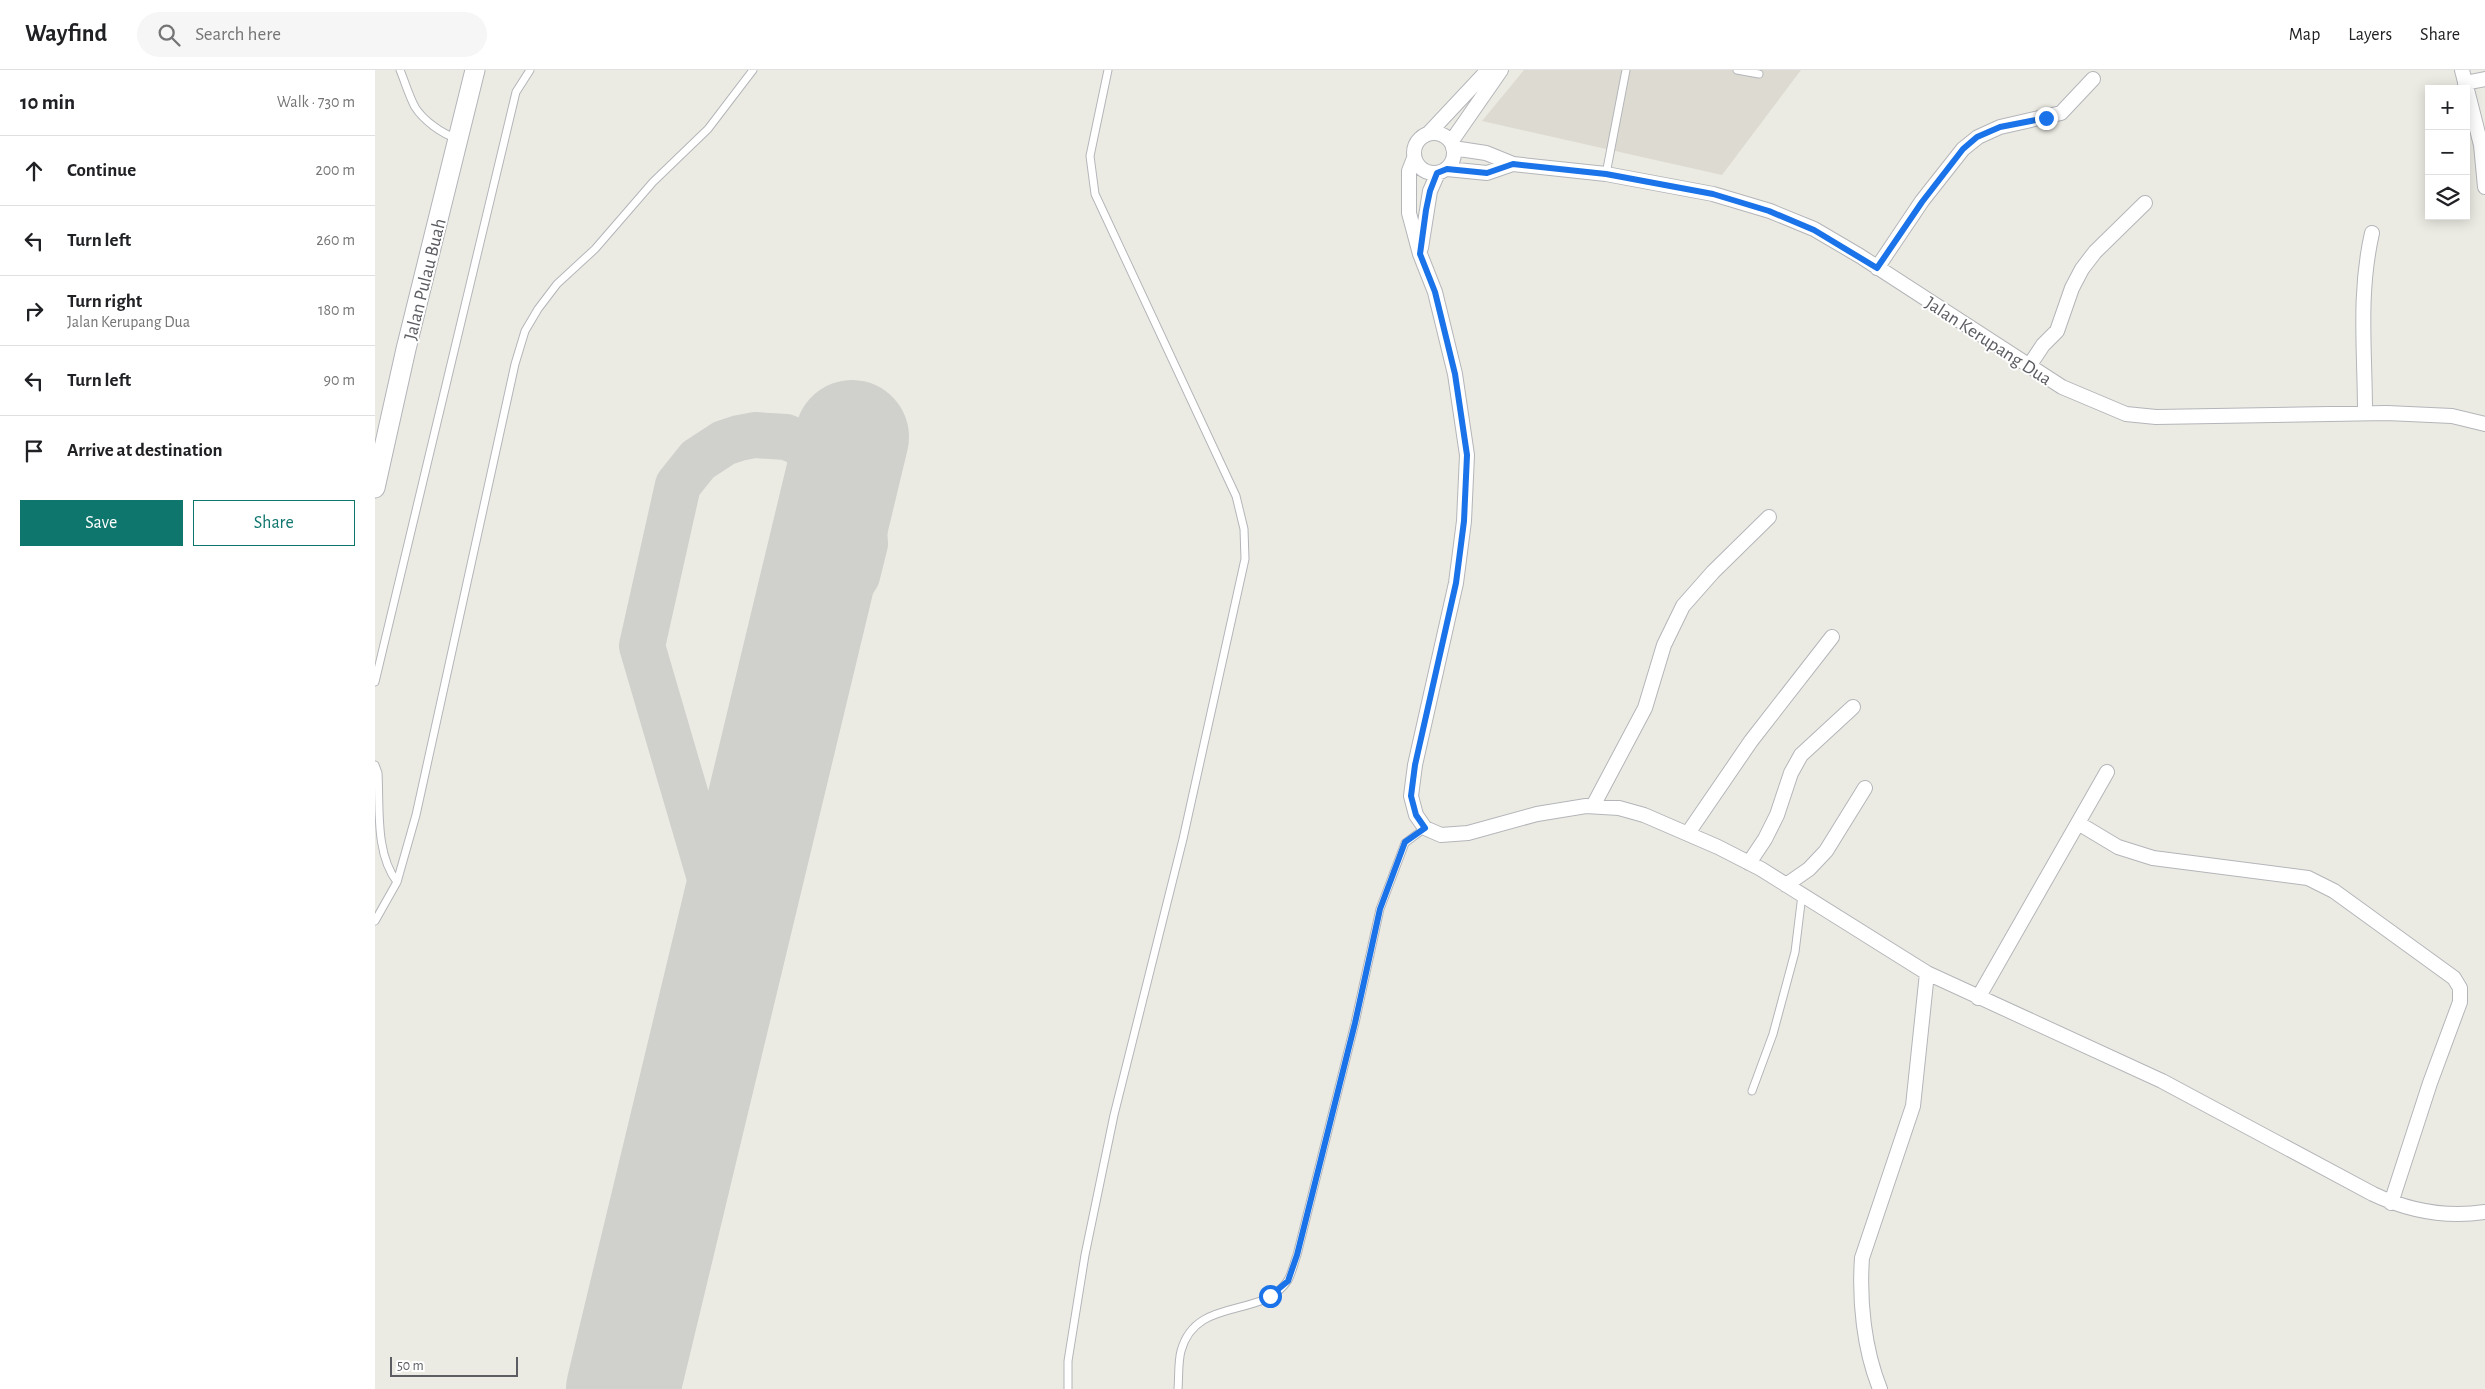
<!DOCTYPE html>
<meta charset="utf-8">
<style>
:root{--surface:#fff;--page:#f6f6f6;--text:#202124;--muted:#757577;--line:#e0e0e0;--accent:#0f766e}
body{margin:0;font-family:"Alegreya Sans",sans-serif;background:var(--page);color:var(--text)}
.controls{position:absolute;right:15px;top:15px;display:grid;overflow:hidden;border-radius:0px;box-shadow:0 2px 12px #0003}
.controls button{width:45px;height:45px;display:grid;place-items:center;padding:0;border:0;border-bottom:1px solid var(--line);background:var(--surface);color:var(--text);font:25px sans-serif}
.scale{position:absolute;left:15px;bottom:12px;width:128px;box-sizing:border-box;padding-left:5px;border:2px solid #5b5d62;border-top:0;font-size:14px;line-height:18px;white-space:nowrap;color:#5b5d62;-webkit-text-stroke:4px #fff;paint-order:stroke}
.stop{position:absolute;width:15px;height:15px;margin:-11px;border:4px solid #1a73e8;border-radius:50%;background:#fff}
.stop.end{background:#1a73e8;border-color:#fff;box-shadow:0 1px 5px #0008}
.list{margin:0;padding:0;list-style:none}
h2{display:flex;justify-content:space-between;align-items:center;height:65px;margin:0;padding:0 20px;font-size:21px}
h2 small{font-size:16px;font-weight:400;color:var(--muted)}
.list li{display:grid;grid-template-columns:32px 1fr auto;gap:15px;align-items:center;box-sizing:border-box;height:70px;padding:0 20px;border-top:1px solid var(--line)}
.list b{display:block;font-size:19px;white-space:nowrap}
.list p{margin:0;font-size:16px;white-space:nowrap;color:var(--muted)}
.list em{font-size:16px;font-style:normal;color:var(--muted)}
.actions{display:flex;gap:10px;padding:15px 20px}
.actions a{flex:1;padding:11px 0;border:1px solid var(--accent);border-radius:0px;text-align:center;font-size:18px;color:var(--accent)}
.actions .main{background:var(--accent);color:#fff}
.icon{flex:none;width:28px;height:28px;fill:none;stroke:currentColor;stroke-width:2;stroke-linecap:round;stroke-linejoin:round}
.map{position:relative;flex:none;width:2110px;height:1319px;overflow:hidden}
header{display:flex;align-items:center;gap:30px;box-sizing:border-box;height:70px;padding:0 25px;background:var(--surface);border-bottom:1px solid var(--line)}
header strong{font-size:24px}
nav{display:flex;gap:28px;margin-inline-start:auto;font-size:18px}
.search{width:350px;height:45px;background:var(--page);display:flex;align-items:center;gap:12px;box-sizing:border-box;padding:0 18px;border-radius:28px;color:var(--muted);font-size:19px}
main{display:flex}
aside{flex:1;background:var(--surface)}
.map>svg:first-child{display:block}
.education{fill:#dcdad1}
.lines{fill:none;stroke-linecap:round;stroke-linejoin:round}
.taxiway{stroke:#d0d0cc;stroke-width:46}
.runway{stroke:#d0d0cc;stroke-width:114}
.lane-casing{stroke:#b3b5b9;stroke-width:9}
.street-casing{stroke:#b3b5b9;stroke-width:16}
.secondary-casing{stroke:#b2b4b9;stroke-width:21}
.lane{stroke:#fff;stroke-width:7}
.street{stroke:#fff;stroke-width:14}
.secondary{stroke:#fff;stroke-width:19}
.route{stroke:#1a73e8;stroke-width:6}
.labels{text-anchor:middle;stroke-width:4;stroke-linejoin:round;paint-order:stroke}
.street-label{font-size:19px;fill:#5b5d62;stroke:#fff}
</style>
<header>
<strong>Wayfind</strong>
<div class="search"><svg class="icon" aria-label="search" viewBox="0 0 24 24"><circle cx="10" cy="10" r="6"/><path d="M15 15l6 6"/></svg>Search here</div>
<nav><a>Map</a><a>Layers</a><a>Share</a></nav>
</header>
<main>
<aside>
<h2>10 min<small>Walk · 730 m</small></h2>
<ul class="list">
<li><svg class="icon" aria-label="ahead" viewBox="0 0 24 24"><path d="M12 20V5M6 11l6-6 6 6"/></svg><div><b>Continue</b></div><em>200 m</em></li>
<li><svg class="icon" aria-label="left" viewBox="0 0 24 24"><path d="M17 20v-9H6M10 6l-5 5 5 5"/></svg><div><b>Turn left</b></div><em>260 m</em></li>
<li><svg class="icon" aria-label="right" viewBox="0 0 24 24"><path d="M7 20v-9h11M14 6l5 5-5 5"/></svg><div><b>Turn right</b><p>Jalan Kerupang Dua</p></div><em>180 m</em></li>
<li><svg class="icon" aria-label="left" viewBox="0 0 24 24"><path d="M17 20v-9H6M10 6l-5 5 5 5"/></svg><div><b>Turn left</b></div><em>90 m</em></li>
<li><svg class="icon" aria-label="arrive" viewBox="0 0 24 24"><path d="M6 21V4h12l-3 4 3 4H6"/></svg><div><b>Arrive at destination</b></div></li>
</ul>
<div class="actions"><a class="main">Save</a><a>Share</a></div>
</aside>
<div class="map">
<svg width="2110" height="1319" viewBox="0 0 2110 1319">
<rect width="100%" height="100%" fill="#ecebe3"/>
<path class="education" d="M 1149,0 L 1426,0 L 1347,105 L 1107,51 Z"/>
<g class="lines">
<path class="taxiway" d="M 349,898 L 344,839 L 267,576 L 303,415 L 323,390 L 349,373 L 364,368 L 380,365 L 411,367 L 441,379 L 466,399 L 475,412 L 488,442 L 490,474 L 482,506 L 463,535 L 434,563 L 426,577 L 421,600"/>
<path class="runway" d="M 248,1319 L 477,367"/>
<g class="lane-casing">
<path id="lane" d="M 25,0 C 30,12 34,26 40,37 C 48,50 67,64 81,68
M 1362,0 L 1384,4
M 1231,104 L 1251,0
M 0,612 L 141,22 L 155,0
M 0,695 L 3,703 C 5,738 0,783 22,812
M 0,851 L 22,812 L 41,745 L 140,294 L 150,261 L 163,239 L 182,214 L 220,179 L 278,112 L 333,59 L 378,0
M 1377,1021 L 1398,964 L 1420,882 L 1427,825
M 693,1319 L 693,1291 L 710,1185 L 739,1045 L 808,769 L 870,489 L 869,459 L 861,426 L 720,124 L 715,86 L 733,0
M 803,1319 C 804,1307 803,1292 806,1281 C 821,1225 888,1250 913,1210 C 917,1203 919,1193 922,1185 L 980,953 L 1005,839 L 1030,773 L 1050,758"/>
</g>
<g class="street-casing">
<path id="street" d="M 2087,0 L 2106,75 L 2110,117
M 2090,13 L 2110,9
M1039 83a20 20 0 1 1 40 0a20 20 0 1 1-40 0Z
M 1053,64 L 1113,0
M 1076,72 L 1126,0
M 1078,78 L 1111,83 L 1138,94 L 1231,104 L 1338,124 L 1395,141 L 1439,159 L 1485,186 L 1687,317 L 1751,344 L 1781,347 L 2012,343 L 2077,346 L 2110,354
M 1039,88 L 1034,101 L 1034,143 L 1045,184 L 1060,222 L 1080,304 L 1092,385 L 1089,451 L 1081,513 L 1040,695 L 1036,726 L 1041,745 L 1050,758 L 1066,765 L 1093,763 L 1162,744 L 1211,736 L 1244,738 L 1269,745 L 1343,777 L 1386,799 L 1552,903 L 1787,1011 L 1998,1124 C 2034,1141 2070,1148 2110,1142
M 1072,99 L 1112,103 L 1138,94
M 1046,178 L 1055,121 L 1063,103
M 1502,198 L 1547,131 L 1588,79 L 1603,67 L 1625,57 L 1686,43 L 1718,9
M 1654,296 L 1668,275 L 1682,261 L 1697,218 L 1707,199 L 1720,182 L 1770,133
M 1990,343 C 1990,280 1983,225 1997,163
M 1218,736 L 1270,638 L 1289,575 L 1308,536 L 1338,502 L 1394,447
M 1703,753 L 1743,777 L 1778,788 L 1933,808 L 1959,821 L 2079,908 L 2085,918 L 2085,932 L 2055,1013 L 2016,1133
M 1313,763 L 1376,671 L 1457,567
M 1374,793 L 1390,769 L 1402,745 L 1416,703 L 1426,685 L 1478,637
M 1411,815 L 1434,799 L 1451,781 L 1490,718
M 1603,928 L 1732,702
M 1505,1319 C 1489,1279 1484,1231 1487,1188 L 1538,1036 L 1552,903"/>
</g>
<g class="secondary-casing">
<path id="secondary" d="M 0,418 L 31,279 L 100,0"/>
</g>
<use href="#lane" class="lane"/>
<use href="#street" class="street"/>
<use href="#secondary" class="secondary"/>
</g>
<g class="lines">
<path class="route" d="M 895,1226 L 913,1211 L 922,1185 L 980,953 L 1005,839 L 1030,772 L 1050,758 L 1041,745 L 1036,726 L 1040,695 L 1081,513 L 1089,451 L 1092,385 L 1080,304 L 1060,222 L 1045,184 L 1051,140 L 1055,121 L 1062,103 L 1072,99 L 1112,103 L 1138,94 L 1231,104 L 1338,124 L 1394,141 L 1439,160 L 1502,198 L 1547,132 L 1588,79 L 1602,67 L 1625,57 L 1671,48"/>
</g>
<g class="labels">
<g class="street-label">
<text transform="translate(49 209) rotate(-76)" y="7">Jalan Pulau Buah</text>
<text transform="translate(1614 270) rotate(33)" y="7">Jalan Kerupang Dua</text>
</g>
</g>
</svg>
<div class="controls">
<button>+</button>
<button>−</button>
<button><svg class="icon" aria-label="layers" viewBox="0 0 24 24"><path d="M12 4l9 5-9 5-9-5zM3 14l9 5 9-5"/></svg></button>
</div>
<div class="scale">50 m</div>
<div class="stop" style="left:895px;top:1226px"></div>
<div class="stop end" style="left:1671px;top:48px"></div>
</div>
</main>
